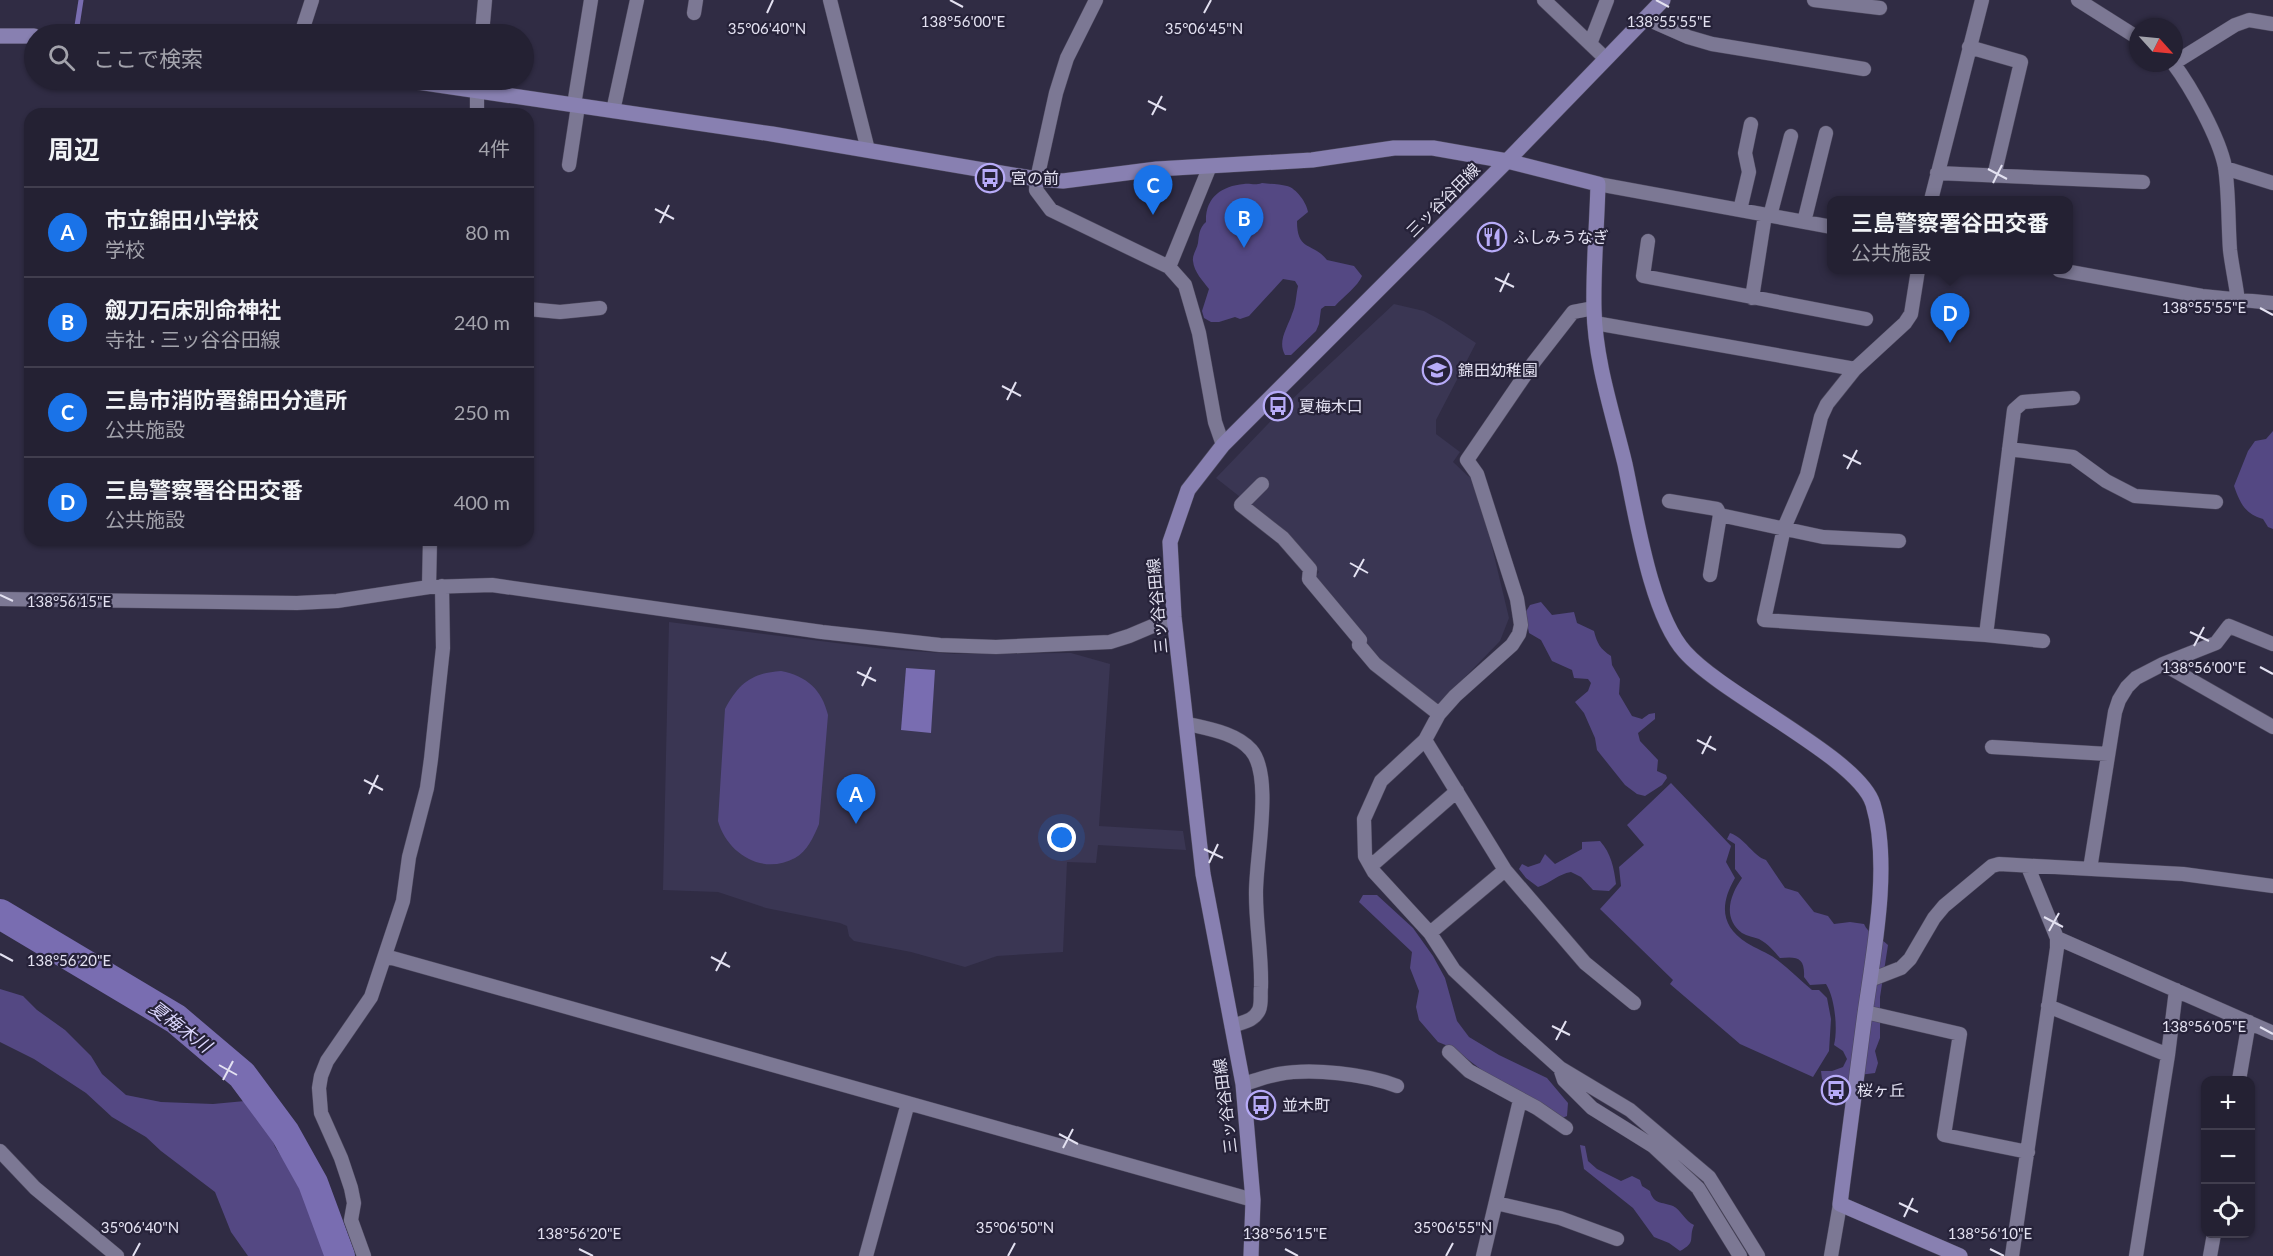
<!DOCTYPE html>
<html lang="ja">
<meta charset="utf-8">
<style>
:root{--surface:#242133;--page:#302e3f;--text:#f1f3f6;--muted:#a3a3ac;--line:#413e4e;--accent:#1a73e8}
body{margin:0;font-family:Lato,"Noto Sans JP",sans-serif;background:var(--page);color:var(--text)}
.controls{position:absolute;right:18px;bottom:18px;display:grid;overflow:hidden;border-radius:12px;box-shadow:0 2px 4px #0004}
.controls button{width:54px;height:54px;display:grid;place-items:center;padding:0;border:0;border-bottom:2px solid var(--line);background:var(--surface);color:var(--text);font:30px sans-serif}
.compass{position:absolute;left:2129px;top:18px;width:54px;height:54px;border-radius:50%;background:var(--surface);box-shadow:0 2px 4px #0004;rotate:117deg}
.you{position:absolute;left:1062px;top:838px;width:21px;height:21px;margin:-15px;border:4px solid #fff;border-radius:50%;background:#1a73e8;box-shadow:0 0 0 9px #1a73e833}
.badge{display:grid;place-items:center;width:39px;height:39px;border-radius:50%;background:var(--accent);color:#fff;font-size:20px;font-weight:700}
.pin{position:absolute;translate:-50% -50px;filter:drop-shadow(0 2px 3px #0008)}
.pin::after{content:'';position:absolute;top:32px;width:21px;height:18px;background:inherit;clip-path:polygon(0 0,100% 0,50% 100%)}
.popup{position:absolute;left:1827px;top:196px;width:246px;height:78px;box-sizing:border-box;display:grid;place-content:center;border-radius:12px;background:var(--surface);filter:drop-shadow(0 2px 4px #0005);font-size:20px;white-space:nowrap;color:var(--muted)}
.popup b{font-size:22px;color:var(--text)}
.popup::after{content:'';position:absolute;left:50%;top:100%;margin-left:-12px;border:12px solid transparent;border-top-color:var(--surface)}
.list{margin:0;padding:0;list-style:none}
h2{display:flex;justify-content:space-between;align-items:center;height:78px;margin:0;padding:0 24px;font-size:26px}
h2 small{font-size:20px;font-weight:400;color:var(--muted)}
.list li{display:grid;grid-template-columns:39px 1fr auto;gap:18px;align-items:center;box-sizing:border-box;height:90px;padding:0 24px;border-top:2px solid var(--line)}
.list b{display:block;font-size:22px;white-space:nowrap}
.list p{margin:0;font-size:20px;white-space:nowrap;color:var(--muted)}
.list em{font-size:20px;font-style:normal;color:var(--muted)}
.icon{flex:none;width:33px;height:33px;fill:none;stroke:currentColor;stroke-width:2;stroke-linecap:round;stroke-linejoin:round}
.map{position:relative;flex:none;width:2273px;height:1256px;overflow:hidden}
.search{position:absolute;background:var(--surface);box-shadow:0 2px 4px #0004;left:24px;top:24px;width:510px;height:66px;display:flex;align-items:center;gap:15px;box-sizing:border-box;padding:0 21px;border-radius:33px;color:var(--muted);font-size:22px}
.panel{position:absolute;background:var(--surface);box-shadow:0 2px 4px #0004;left:24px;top:108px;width:510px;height:438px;border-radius:18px}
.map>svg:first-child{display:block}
.built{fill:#3a3653}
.green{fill:#544883}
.water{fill:#796db1}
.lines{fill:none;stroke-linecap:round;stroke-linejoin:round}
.stream{stroke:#796db1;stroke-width:5}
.river{stroke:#796db1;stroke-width:30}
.street-casing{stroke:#4d495e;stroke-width:15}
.secondary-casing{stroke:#4d495e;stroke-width:16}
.street{stroke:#7c7894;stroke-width:14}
.secondary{stroke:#8880b1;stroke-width:15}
.ticks{fill:none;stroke:#e3e1f1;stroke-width:2}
.labels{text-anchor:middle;stroke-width:4.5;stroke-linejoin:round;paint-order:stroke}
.poi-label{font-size:16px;fill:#e3e1f1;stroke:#262239;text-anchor:start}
.street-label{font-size:16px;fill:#e3e1f1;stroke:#262239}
.water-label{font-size:18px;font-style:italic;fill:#dcd7fe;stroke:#262239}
.ticks-label{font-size:15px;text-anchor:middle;fill:#e3e1f1;stroke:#262239;stroke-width:4.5;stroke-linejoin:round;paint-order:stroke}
</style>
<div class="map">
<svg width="2273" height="1256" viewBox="0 0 2273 1256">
<rect width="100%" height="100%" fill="#302c44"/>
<path class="built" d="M 1394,304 L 1424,311 L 1444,322 L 1476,343 L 1436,420 L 1436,434 L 1460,452 L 1453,462 L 1468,476 L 1476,480 L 1509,618 L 1500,641 L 1437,706 L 1379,662 L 1364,645 L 1367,641 L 1313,578 L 1319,572 L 1291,537 L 1216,478 L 1288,403 Z
M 669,622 L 885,649 L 955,654 L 1071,653 L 1110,664 L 1099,826 L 1183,831 L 1186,850 L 1098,845 L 1096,863 L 1067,862 L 1063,952 L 997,956 L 965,967 L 911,952 L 854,941 L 849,936 L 847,926 L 840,923 L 766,908 L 718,892 L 663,890 Z"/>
<path class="green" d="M 1262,183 C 1269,184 1280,184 1287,186 C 1296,188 1307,203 1308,212 L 1297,221 C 1297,252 1313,242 1327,260 L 1354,266 L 1362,276 C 1358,286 1343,297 1335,306 L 1325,306 L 1321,309 L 1319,324 L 1316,331 L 1291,355 L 1285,355 C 1277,341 1288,327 1292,314 C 1296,306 1296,295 1298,286 L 1295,281 L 1283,279 L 1249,316 L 1240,319 L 1235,317 L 1219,322 L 1211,322 L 1204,318 L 1202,311 L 1209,289 C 1203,281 1194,272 1193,261 C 1192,255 1197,249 1198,243 C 1199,235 1199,228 1206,222 C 1205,198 1221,186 1244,184 C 1251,183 1254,186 1262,183 Z
M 2273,431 L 2273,529 L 2268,527 L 2263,519 C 2245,514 2240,503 2234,486 L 2248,451 L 2255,441 L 2266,439 Z
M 1541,602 L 1552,615 L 1574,612 L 1577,623 L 1594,631 C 1597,643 1600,649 1611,656 L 1612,665 L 1620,679 L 1619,694 L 1632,716 L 1642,719 L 1649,714 L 1655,713 L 1655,719 L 1638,733 L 1640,741 L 1658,760 L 1657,771 L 1666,775 L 1667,778 L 1662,785 L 1645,796 L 1637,794 L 1625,785 L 1597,750 L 1595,738 L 1584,713 L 1575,702 L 1588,691 L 1591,683 L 1588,679 L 1574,678 L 1572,670 L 1552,661 L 1541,640 L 1529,633 L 1525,613 L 1530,605 Z
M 781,671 C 807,676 822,690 828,715 L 819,824 C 814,836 807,852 795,858 C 762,876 727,853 718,821 L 725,709 C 739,683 752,673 781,671 Z
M 1671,783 L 1731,846 L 1726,862 L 1735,878 C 1720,904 1720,926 1747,943 C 1756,949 1767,952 1776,959 C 1789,969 1800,980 1812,990 L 1819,990 L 1827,998 L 1831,1019 L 1829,1051 L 1813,1077 L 1740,1044 L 1670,984 L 1673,980 L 1600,909 L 1621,886 L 1619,867 L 1644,845 L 1627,825 Z
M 1730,833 C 1745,838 1753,856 1766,860 L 1785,888 L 1798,892 L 1814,912 L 1828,916 L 1834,924 L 1850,922 L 1864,924 C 1868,934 1880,937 1888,945 L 1880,997 L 1880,1038 L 1875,1051 L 1878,1063 L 1875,1073 L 1851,1076 L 1846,1083 L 1836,1082 L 1830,1087 L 1822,1079 L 1821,1071 L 1832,1071 L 1843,1067 L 1847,1059 L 1843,1051 L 1834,1045 C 1838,1029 1835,998 1826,984 L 1810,985 L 1804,977 C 1805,958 1798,956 1780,958 C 1774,951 1768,944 1759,939 C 1754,937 1747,936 1742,933 C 1722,918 1730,895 1742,878 L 1735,869 L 1735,844 L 1727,839 Z
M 1600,841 C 1611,853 1614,868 1616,884 L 1609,891 L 1593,890 L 1581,877 L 1571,872 C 1558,874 1551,883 1538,887 L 1526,878 L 1519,869 L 1522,864 L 1528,867 L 1540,863 L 1545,854 L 1555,864 L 1582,849 L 1582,842 Z
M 1363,895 L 1377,895 L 1413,928 L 1433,956 L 1445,978 L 1457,1021 L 1469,1037 L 1499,1055 L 1547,1078 L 1568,1103 L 1567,1116 L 1560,1119 L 1496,1081 L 1453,1048 L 1438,1042 L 1419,1020 L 1416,1007 L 1419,991 L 1410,968 L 1412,952 L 1359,902 Z
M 0,989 L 23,996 L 37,1010 L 65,1030 L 91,1056 L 102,1074 L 126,1095 L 161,1102 L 213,1104 L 245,1101 L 266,1123 L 275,1147 L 316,1208 L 332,1256 L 248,1256 L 231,1232 L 215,1192 L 161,1151 L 146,1137 L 112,1117 L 86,1093 L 34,1059 L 0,1042 Z
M 1580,1145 L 1585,1146 L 1588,1161 L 1597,1169 L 1621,1181 L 1632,1176 L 1640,1180 L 1642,1186 L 1650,1191 C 1653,1204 1662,1202 1673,1206 C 1681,1210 1685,1221 1694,1225 C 1688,1239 1697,1242 1680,1251 L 1669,1243 L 1654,1237 L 1633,1208 L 1584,1169 Z"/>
<path class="water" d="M 906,668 L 935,670 L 931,733 L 901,730 Z"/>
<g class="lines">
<path class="stream" d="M 77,26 L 81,0"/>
<path class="river" d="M 0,914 L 176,1019 L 242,1075 L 285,1133 L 313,1183 L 340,1256"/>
<g class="street-casing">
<path id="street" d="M 830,0 L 868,150
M 1096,0 L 1067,58 L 1056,93 L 1037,179 L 1036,190 L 1051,210 L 1169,267 L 1185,285 L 1199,333 L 1215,422 L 1223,445
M 1544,0 L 1605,58
M 1814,0 L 1880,8
M 2078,0 L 2138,38
M 694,13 L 696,0
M 1645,18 L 1688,37 L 1712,44 L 1864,69
M 301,34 L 312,0
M 482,34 L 485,0
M 1590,44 L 1607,0
M 1969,47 L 2021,62 L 1994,176
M 2173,63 C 2191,87 2219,137 2225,167 C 2229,194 2228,222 2230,250 C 2232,267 2236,284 2238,301
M 2174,63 L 2235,25 L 2249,20 L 2273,24
M 477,80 L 477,114
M 574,105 L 591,0
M 613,111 L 637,0
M 569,165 L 578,106
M 2225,168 L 2273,183
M 1937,173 L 2143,182
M 1598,184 L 1832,227
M 1931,200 L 1982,0
M 1740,210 L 1749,172 L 1745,153 L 1751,124
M 1770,216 L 1791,136
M 1804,222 L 1826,133
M 1648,241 L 1643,276 L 1866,319
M 1169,267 L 1210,166
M 1918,270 L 1911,314 L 1905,323 L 1855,369 L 1827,404 L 1821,417 L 1807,475 L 1784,528 L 1764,620 L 1986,635 L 2043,641
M 2059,270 L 2202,296 L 2273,303
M 1752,298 L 1765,215
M 1594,308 L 1573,312 L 1534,362 L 1467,460 L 1477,474 L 1517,599 L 1521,625 L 1519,634 L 1512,645 L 1455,696 L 1439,714 L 1425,740 L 1381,781 L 1364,819 L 1365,856 L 1374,872 L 1430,933 L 1454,970 L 1521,1033 L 1560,1068 L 1630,1110 L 1709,1177 L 1758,1256
M 528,309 L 560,312 L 600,308
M 1595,323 L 1855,369
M 2009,449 L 2073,457 L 2106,481 L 2135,496 L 2216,502
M 1262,484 L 1241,505 L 1283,538 L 1310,569 L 1309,579 L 1360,640 L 1359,645 L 1375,664 L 1439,714
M 1669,501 L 1717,509 L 1720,515 L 1823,537 L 1899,541
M 1710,575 L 1720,515
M 429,587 L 430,540
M 0,599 L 297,603 L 337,601 L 429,587 L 492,585 L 822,632 L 940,645 L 996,647 L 1110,642 L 1129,636 L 1174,617
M 1986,635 L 2014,410 L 2023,402 L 2073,398
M 2163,664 L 2273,727
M 1188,724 C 1209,729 1236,733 1251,750 C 1274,776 1255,861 1256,895 C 1256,926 1262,956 1261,987 C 1260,994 1262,1003 1259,1010 C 1254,1021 1243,1022 1232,1026
M 1425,740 L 1505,870 L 1585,963 L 1634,1003
M 1992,747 L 2108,754
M 1371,866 L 1457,791
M 2090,869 L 2115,712 L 2119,700 L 2127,687 L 2136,678 L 2163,664 L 2216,643 L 2229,626 L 2273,644
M 1430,933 L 1505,870
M 2057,938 L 2273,1033
M 385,956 L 1253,1200
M 1870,980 L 1901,968 L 1910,959 L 1934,918 L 1944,906 L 1992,866 L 1999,864 L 2183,874 L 2273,886
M 2048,1006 L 2168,1055
M 1865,1012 L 1960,1034 L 1944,1135 L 2028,1152
M 1449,1052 L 1469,1071 L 1537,1108 L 1566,1128
M 1560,1068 L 1564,1080 L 1592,1108 L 1653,1146 L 1698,1188 L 1740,1256
M 2239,1080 L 2249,1022
M 1243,1084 C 1255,1081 1267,1076 1279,1074 C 1312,1068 1366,1074 1397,1086
M 0,1151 L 35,1188 L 117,1256
M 1496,1203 L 1560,1218 L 1617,1239
M 364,1256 L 351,1220 L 354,1203 L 351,1188 L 341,1158 L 321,1113 L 319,1088 L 321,1076 L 327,1061 L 371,997 L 403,901 L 409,857 L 427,788 L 431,759 L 443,648 L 442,586
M 866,1256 L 908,1103
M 1483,1256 L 1520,1100
M 1831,1256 L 1840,1204
M 2012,1256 L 2057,948 L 2057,938 L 2028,867
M 2136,1256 L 2168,1055 L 2176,990
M 2210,1256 L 2214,1234"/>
</g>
<g class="secondary-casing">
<path id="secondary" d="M 0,36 L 34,36
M 404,80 L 772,134 L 1037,179 L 1063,181 L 1157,169 L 1312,160 L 1394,148 L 1433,148 L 1507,161 L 1598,184 C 1597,225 1593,268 1594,309 C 1595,361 1613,414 1625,464 C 1636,515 1651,615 1685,652 C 1724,696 1859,758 1873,804 C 1891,864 1874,951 1865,1013 C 1857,1076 1848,1140 1840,1204 L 1960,1256
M 1251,1256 L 1253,1200 L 1243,1084 L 1203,874 L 1174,617 L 1170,542 L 1188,490 L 1223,445 L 1507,161 L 1663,0"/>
</g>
<use href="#street" class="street"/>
<use href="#secondary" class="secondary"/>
</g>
<path class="ticks" d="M 950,0 L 963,7M 1656,0 L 1669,7M 767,13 L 773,0M 1204,13 L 1211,0M 1148,101 L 1166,110M 1152,115 L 1162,96M 1988,169 L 2007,179M 1993,183 L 2002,165M 655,209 L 674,219M 660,223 L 669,205M 1495,278 L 1514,287M 1500,292 L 1509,273M 2260,308 L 2273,315M 1002,386 L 1021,396M 1007,400 L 1016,382M 1843,455 L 1861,464M 1847,469 L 1857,450M 1350,563 L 1368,573M 1354,577 L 1364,559M 0,595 L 13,601M 2190,632 L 2209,641M 2194,646 L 2204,627M 2260,667 L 2273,674M 857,672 L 876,681M 862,686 L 871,667M 1697,740 L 1716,750M 1702,754 L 1711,736M 364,780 L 383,790M 369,794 L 378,775M 1204,849 L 1223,858M 1209,863 L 1218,844M 2044,917 L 2063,927M 2049,931 L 2059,913M 0,954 L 13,961M 711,957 L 730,967M 716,971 L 726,952M 1552,1026 L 1570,1035M 2260,1027 L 2273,1034M 1556,1040 L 1566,1021M 219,1065 L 237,1075M 223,1080 L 233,1061M 1059,1134 L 1078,1144M 1063,1148 L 1073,1129M 1899,1203 L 1918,1212M 1904,1217 L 1913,1198M 579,1249 L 593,1256M 1285,1249 L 1298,1256M 1990,1249 L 2004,1256M 133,1256 L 140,1243M 1008,1256 L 1015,1243M 1446,1256 L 1453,1243"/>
<defs>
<g id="bus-ring" transform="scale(1.5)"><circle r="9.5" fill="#262239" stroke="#b7abf8" stroke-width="1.5"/><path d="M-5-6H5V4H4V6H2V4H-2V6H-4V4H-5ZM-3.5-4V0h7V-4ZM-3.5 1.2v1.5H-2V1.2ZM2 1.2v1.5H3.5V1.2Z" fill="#b7abf8"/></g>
<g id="restaurant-ring" transform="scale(1.5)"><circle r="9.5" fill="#262239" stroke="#b7abf8" stroke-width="1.5"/><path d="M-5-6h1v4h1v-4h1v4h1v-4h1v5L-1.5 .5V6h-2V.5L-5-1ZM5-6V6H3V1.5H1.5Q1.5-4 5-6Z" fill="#b7abf8"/></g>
<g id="school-ring" transform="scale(1.5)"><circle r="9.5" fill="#262239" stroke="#b7abf8" stroke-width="1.5"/><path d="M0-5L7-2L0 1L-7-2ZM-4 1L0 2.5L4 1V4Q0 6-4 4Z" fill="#b7abf8"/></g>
</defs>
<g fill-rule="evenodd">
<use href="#bus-ring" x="990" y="178"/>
<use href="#restaurant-ring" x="1492" y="237"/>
<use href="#school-ring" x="1437" y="370"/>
<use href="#bus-ring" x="1278" y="406"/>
<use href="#bus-ring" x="1836" y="1090"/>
<use href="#bus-ring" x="1261" y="1105"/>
</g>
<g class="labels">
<g class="poi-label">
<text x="1011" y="184">宮の前</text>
<text x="1513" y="243">ふしみうなぎ</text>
<text x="1458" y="376">錦田幼稚園</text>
<text x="1299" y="412">夏梅木口</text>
<text x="1857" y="1096">桜ヶ丘</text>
<text x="1282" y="1111">並木町</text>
</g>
<g class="street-label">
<text transform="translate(1443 200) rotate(-45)" y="6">三ッ谷谷田線</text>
<text transform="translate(1157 606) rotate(-95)" y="6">三ッ谷谷田線</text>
<text transform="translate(1225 1106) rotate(-97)" y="6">三ッ谷谷田線</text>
</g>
<g class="water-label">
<text transform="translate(180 1027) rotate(37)" y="6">夏梅木川</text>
</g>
</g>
<g class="ticks-label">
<text x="963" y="27">138°56'00"E</text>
<text x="1669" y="27">138°55'55"E</text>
<text x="767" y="34">35°06'40"N</text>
<text x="1204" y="34">35°06'45"N</text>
<text x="2204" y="313">138°55'55"E</text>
<text x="69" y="607">138°56'15"E</text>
<text x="2204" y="673">138°56'00"E</text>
<text x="69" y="966">138°56'20"E</text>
<text x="2204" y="1032">138°56'05"E</text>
<text x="140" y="1233">35°06'40"N</text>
<text x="1015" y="1233">35°06'50"N</text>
<text x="1453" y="1233">35°06'55"N</text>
<text x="579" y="1239">138°56'20"E</text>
<text x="1285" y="1239">138°56'15"E</text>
<text x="1990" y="1239">138°56'10"E</text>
</g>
</svg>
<div class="controls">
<button>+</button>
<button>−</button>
<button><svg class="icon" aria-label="locate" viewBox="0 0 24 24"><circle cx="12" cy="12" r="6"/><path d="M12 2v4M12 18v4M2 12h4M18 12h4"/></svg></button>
</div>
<svg class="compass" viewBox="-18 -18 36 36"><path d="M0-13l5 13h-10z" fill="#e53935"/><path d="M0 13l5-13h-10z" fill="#a3a3ac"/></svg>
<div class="you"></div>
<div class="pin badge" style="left:856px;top:824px">A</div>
<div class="pin badge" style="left:1244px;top:248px">B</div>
<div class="pin badge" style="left:1153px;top:215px">C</div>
<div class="pin badge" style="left:1950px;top:343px">D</div>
<div class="popup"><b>三島警察署谷田交番</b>公共施設</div>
<div class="search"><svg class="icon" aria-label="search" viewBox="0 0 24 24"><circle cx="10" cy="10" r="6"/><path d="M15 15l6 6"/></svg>ここで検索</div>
<section class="panel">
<h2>周辺<small>4件</small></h2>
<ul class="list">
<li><span class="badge">A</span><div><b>市立錦田小学校</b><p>学校</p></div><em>80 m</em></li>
<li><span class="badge">B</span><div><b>劔刀石床別命神社</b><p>寺社 · 三ッ谷谷田線</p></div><em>240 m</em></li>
<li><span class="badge">C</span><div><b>三島市消防署錦田分遣所</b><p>公共施設</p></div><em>250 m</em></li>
<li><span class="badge">D</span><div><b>三島警察署谷田交番</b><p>公共施設</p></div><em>400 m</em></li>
</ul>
</section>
</div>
